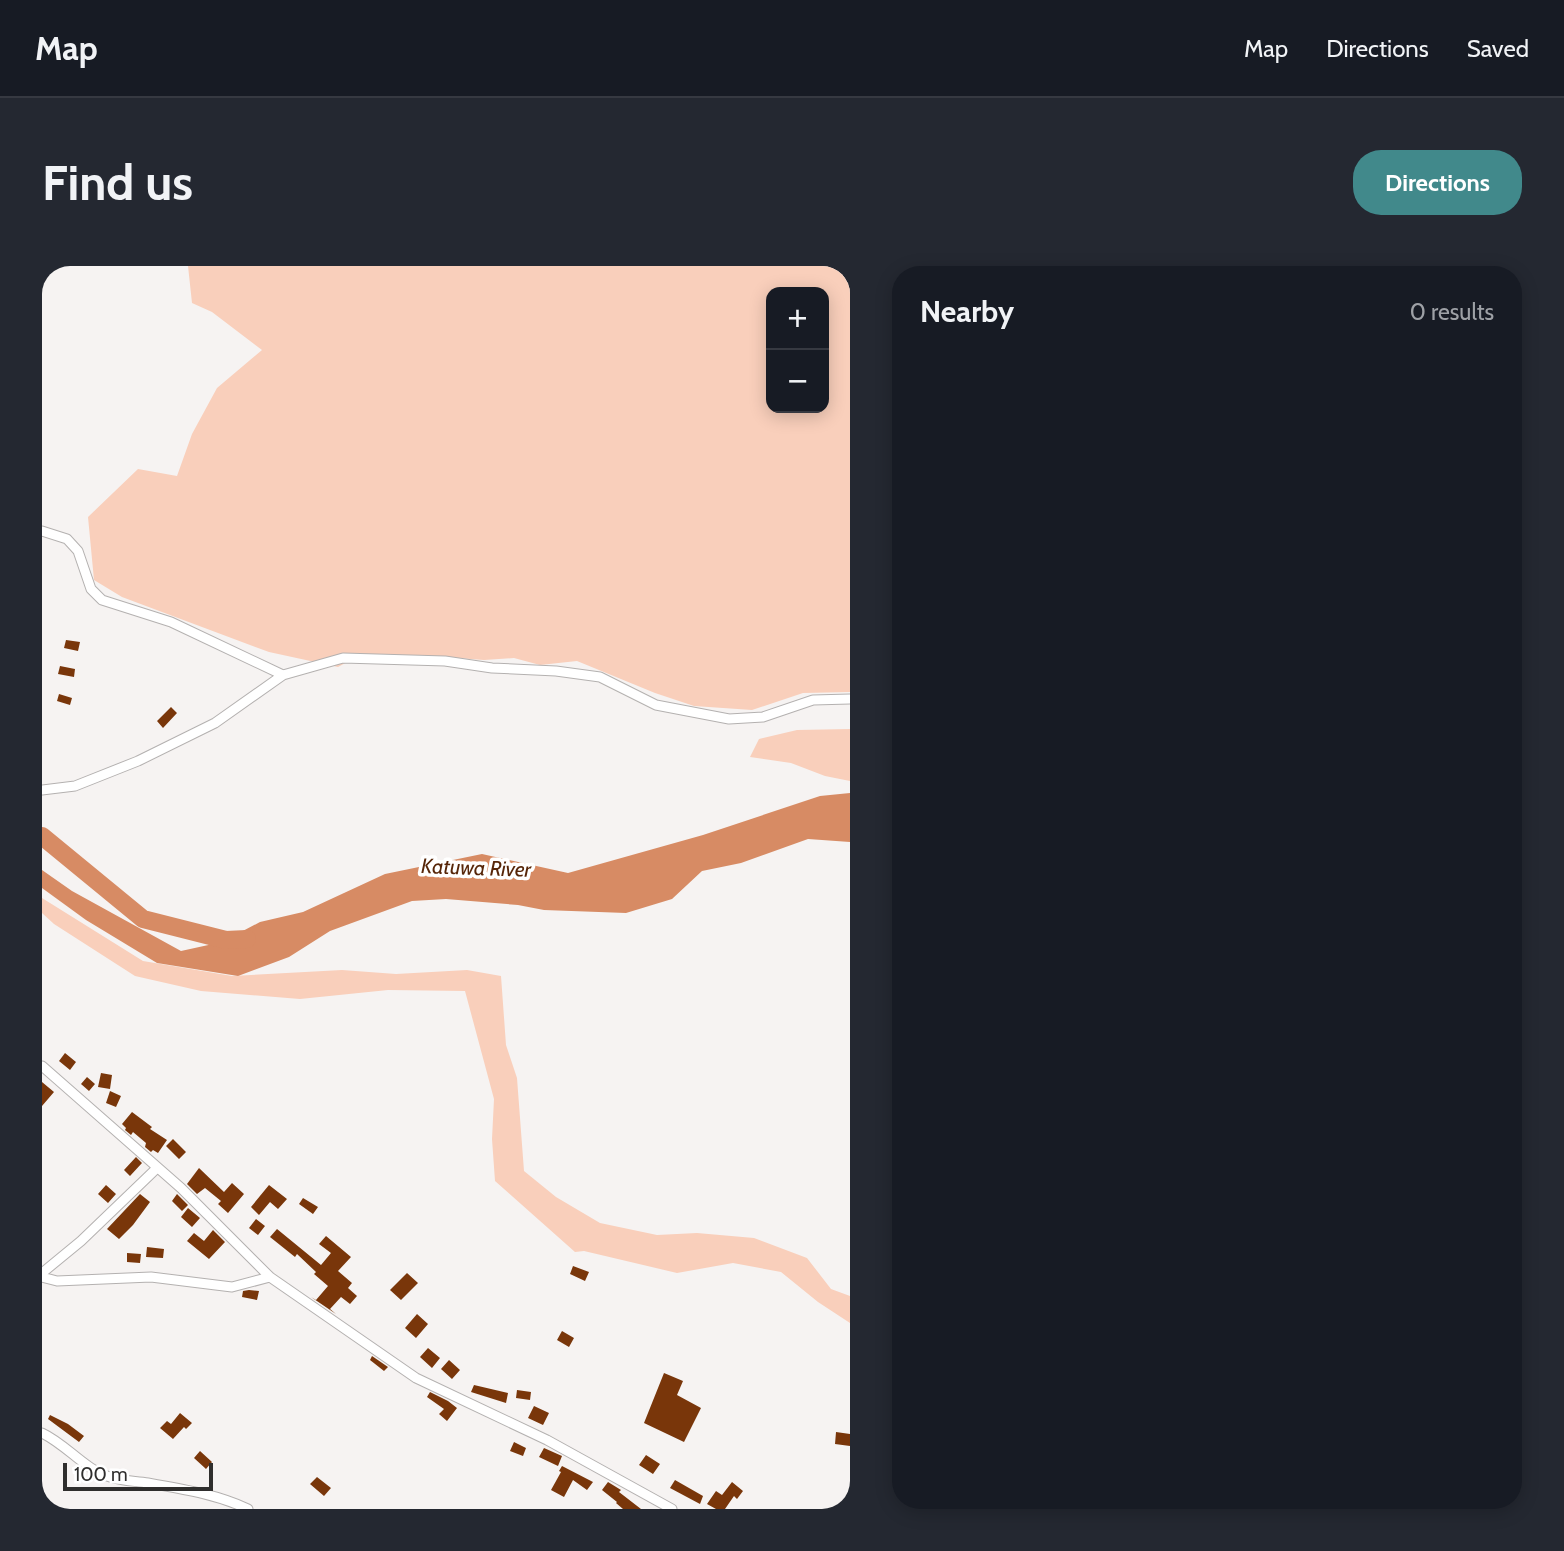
<!DOCTYPE html>
<meta charset="utf-8">
<style>
:root{--surface:#171b24;--page:#242831;--text:#f1f3f6;--muted:#9ea1a6;--line:#363941;--accent:#41898b}
body{margin:0;font-family:Cabin,sans-serif;background:var(--page);color:var(--text)}
.controls{position:absolute;right:21px;top:21px;display:grid;overflow:hidden;border-radius:14px;box-shadow:0 4px 18px #0003}
.controls button{width:63px;height:63px;display:grid;place-items:center;padding:0;border:0;border-bottom:2px solid var(--line);background:var(--surface);color:var(--text);font:35px sans-serif}
.scale{position:absolute;left:21px;bottom:18px;width:150px;box-sizing:border-box;padding-left:7px;border:4px solid #2f2e2d;border-top:0;font-size:19px;line-height:24px;white-space:nowrap;color:#2f2e2d;-webkit-text-stroke:5px #fff;paint-order:stroke}
.list{margin:0;padding:0;list-style:none}
h2{display:flex;justify-content:space-between;align-items:center;height:91px;margin:0;padding:0 28px;font-size:30px}
h2 small{font-size:23px;font-weight:400;color:var(--muted)}
.map{position:relative;flex:none;width:808px;height:1243px;overflow:hidden;border-radius:28px}
header{display:flex;align-items:center;gap:42px;box-sizing:border-box;height:98px;padding:0 35px;background:var(--surface);border-bottom:2px solid var(--line)}
header strong{font-size:33px}
nav{display:flex;gap:38px;margin-inline-start:auto;font-size:24px}
.intro{display:flex;align-items:center;justify-content:space-between;box-sizing:border-box;height:168px;padding:0 42px}
h1{margin:0;font-size:49px}
.button{padding:18px 32px;border-radius:28px;background:var(--accent);color:#fff;font-size:24px;font-weight:700}
main{display:flex;gap:42px;padding:0 42px}
aside{flex:1;background:var(--surface);border-radius:28px;box-shadow:0 4px 18px #0003}
.map>svg:first-child{display:block}
.green{fill:#f9cfbb;fill-rule:evenodd}
.water{fill:#d78b64}
.lines{fill:none;stroke-linecap:round;stroke-linejoin:round}
.river{stroke:#d78b64;stroke-width:18}
.building{fill:#79360a}
.street-casing{stroke:#b4b1b0;stroke-width:11}
.street{stroke:#fff;stroke-width:9}
.labels{text-anchor:middle;stroke-width:7;stroke-linejoin:round;paint-order:stroke}
.water-label{font-size:21px;font-style:italic;fill:#572609;stroke:#fff}
</style>
<header>
<strong>Map</strong>
<nav><a>Map</a><a>Directions</a><a>Saved</a></nav>
</header>
<div class="intro"><h1>Find us</h1><a class="button">Directions</a></div>
<main>
<div class="map">
<svg width="808" height="1243" viewBox="0 0 808 1243">
<rect width="100%" height="100%" fill="#f6f3f2"/>
<path class="green" d="M 146,0 L 808,0 L 808,426 L 761,427 L 710,444 L 652,440 L 613,427 L 535,395 L 498,399 L 472,392 L 442,394 L 376,389 L 318,389 L 296,401 L 227,386 L 80,331 L 52,314 L 46,251 L 96,203 L 135,210 L 150,168 L 175,122 L 220,84 L 170,46 L 150,37 ZM 729,26 L 782,26 L 782,142 L 729,142 Z
M 808,463 L 808,515 L 783,510 L 749,497 L 708,491 L 717,473 L 755,464 Z
M 0,632 L 101,695 L 190,710 L 300,704 L 354,708 L 425,704 L 459,710 L 464,779 L 475,812 L 482,905 L 514,931 L 558,957 L 615,969 L 655,967 L 712,972 L 765,992 L 789,1023 L 808,1030 L 808,1057 L 776,1036 L 739,1006 L 691,997 L 635,1007 L 542,985 L 533,986 L 453,915 L 450,873 L 452,833 L 423,725 L 346,724 L 258,733 L 159,725 L 93,710 L 12,658 L 0,647 Z"/>
<path class="water" d="M 808,527 L 808,576 L 766,573 L 699,597 L 660,605 L 630,633 L 584,647 L 502,644 L 476,639 L 404,633 L 370,635 L 288,665 L 247,691 L 196,710 L 115,697 L 44,654 L 0,622 L 0,604 L 30,625 L 139,685 L 180,676 L 218,656 L 261,646 L 343,608 L 440,588 L 526,607 L 661,569 L 778,530 Z"/>
<g class="lines">
<path class="river" d="M 0,570 L 101,653 L 184,674 L 205,673"/>
</g>
<path class="building" d="M 24,374 L 38,376 L 36,385 L 22,382 Z
M 18,400 L 33,403 L 32,411 L 16,408 Z
M 17,428 L 30,432 L 28,439 L 15,435 Z
M 129,441 L 135,447 L 121,462 L 115,455 Z
M 23,787 L 34,796 L 28,804 L 17,795 Z
M 59,807 L 70,809 L 68,823 L 56,821 Z
M 45,811 L 53,818 L 47,825 L 39,818 Z
M 0,816 L 12,826 L 0,840 Z
M 68,825 L 79,830 L 74,841 L 64,837 Z
M 90,846 L 110,861 L 108,863 L 125,874 L 116,887 L 111,884 L 109,886 L 103,881 L 104,877 L 91,866 L 89,869 L 83,864 L 84,862 L 80,858 Z
M 131,873 L 144,886 L 137,893 L 124,880 Z
M 94,891 L 100,897 L 88,910 L 82,904 Z
M 157,902 L 182,926 L 190,917 L 202,928 L 186,947 L 176,938 L 179,935 L 163,922 L 155,928 L 145,918 Z
M 64,919 L 74,928 L 66,937 L 56,928 Z
M 227,919 L 245,933 L 236,943 L 228,936 L 217,949 L 209,941 Z
M 98,928 L 108,936 L 91,959 L 77,973 L 65,963 Z
M 135,928 L 146,939 L 140,945 L 130,935 Z
M 261,932 L 276,941 L 271,948 L 257,938 Z
M 146,942 L 158,952 L 150,961 L 139,951 Z
M 214,953 L 223,960 L 216,969 L 207,962 Z
M 235,963 L 279,999 L 289,987 L 277,978 L 284,970 L 309,991 L 296,1005 L 310,1017 L 306,1022 L 315,1030 L 308,1038 L 299,1031 L 288,1043 L 294,1048 L 269,1031 L 274,1034 L 286,1020 L 272,1008 L 274,1006 L 255,988 L 253,991 L 228,971 Z
M 171,964 L 183,976 L 167,993 L 145,975 L 152,967 L 162,975 Z
M 105,981 L 122,983 L 121,992 L 104,991 Z
M 85,987 L 99,988 L 98,997 L 85,996 Z
M 531,1000 L 547,1006 L 543,1015 L 528,1008 Z
M 365,1007 L 376,1017 L 359,1034 L 348,1024 Z
M 207,1024 L 217,1025 L 215,1034 L 200,1031 L 201,1025 Z
M 375,1048 L 386,1058 L 374,1072 L 363,1062 Z
M 520,1065 L 532,1072 L 527,1081 L 515,1074 Z
M 386,1082 L 398,1092 L 390,1102 L 378,1091 Z
M 330,1090 L 346,1101 L 342,1105 L 328,1094 Z
M 407,1094 L 418,1104 L 410,1113 L 399,1103 Z
M 622,1107 L 641,1115 L 635,1129 L 659,1142 L 642,1176 L 602,1157 Z
M 432,1119 L 466,1127 L 464,1137 L 429,1126 Z
M 475,1124 L 489,1126 L 488,1134 L 474,1132 Z
M 388,1126 L 406,1135 L 415,1142 L 405,1155 L 397,1148 L 402,1143 L 385,1131 Z
M 492,1140 L 507,1147 L 501,1159 L 486,1152 Z
M 138,1147 L 150,1157 L 144,1163 L 142,1161 L 131,1173 L 118,1162 L 125,1155 L 129,1158 Z
M 8,1149 L 26,1158 L 42,1170 L 37,1176 L 6,1153 Z
M 794,1166 L 808,1168 L 808,1180 L 793,1178 Z
M 472,1176 L 484,1182 L 481,1190 L 468,1185 Z
M 502,1182 L 520,1190 L 516,1200 L 497,1191 Z
M 158,1185 L 170,1196 L 164,1203 L 152,1192 Z
M 604,1189 L 618,1198 L 611,1208 L 597,1199 Z
M 520,1200 L 551,1216 L 545,1224 L 531,1214 L 522,1231 L 509,1224 L 519,1206 L 517,1205 Z
M 275,1211 L 289,1222 L 282,1230 L 268,1218 Z
M 633,1214 L 661,1230 L 658,1238 L 628,1222 Z
M 566,1216 L 579,1224 L 577,1226 L 599,1243 L 581,1243 L 574,1237 L 575,1236 L 560,1224 Z
M 690,1216 L 701,1225 L 695,1233 L 692,1230 L 683,1243 L 674,1243 L 665,1238 L 674,1225 L 680,1229 Z"/>
<g class="lines">
<g class="street-casing">
<path id="street" d="M 0,265 L 25,273 L 36,285 L 49,323 L 60,334 L 129,356 L 241,409 L 301,392 L 403,395 L 450,402 L 514,405 L 558,411 L 614,439 L 687,453 L 721,451 L 771,434 L 808,433
M 0,524 L 33,520 L 96,495 L 173,457 L 241,409
M 0,800 L 139,922 L 228,1011 L 374,1112 L 505,1174 L 630,1243
M 0,1007 L 39,975 L 115,902
M 0,1011 L 15,1015 L 109,1011 L 190,1021 L 228,1011
M 0,1167 C 24,1178 43,1204 68,1211 C 80,1215 94,1215 106,1217 C 140,1223 174,1228 206,1243"/>
</g>
<use href="#street" class="street"/>
</g>
<g class="labels">
<g class="water-label">
<text transform="translate(434 602) rotate(2)" y="7">Katuwa River</text>
</g>
</g>
</svg>
<div class="controls">
<button>+</button>
<button>−</button>
</div>
<div class="scale">100 m</div>
</div>
<aside>
<h2>Nearby<small>0 results</small></h2>
<ul class="list">
</ul>
</aside>
</main>
